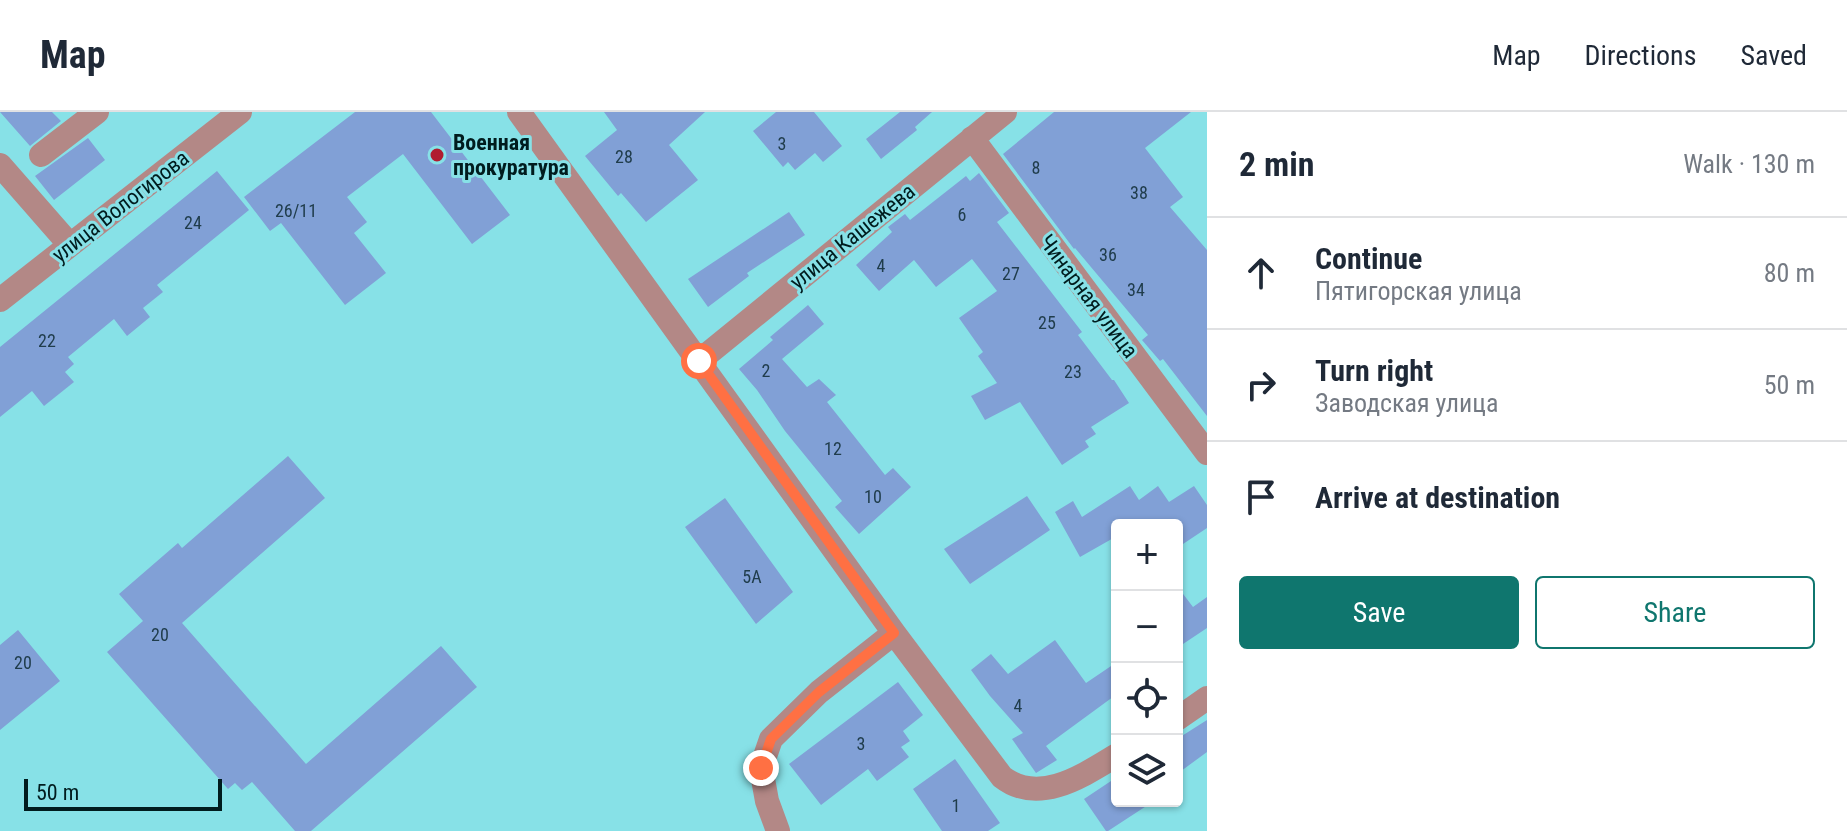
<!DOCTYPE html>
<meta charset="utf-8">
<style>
:root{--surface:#fff;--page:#f2f2f3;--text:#1f2937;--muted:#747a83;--line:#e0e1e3;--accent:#0f766e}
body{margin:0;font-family:"Roboto Condensed",sans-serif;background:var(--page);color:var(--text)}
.controls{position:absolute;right:24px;bottom:24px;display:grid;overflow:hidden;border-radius:8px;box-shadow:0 2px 6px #0004}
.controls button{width:72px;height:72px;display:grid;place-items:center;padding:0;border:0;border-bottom:2px solid var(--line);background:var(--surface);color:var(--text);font:40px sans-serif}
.scale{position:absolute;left:24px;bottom:20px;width:198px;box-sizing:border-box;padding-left:8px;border:4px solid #001c1e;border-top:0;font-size:22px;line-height:28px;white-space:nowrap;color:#001c1e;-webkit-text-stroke:6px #87e1e7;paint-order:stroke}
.stop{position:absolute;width:24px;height:24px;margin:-18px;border:6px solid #ff7043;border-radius:50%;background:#fff}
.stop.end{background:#ff7043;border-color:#fff;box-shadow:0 2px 8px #0008}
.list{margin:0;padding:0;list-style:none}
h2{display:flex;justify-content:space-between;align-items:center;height:104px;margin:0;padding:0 32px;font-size:34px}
h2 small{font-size:26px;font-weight:400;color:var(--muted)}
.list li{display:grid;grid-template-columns:52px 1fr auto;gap:24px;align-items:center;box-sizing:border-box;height:112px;padding:0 32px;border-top:2px solid var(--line)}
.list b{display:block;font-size:30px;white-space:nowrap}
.list p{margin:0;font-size:26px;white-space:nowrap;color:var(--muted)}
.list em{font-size:26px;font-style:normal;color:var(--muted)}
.actions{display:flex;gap:16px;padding:24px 32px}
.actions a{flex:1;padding:18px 0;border:2px solid var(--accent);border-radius:8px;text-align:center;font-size:28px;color:var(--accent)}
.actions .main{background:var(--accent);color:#fff}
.icon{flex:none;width:44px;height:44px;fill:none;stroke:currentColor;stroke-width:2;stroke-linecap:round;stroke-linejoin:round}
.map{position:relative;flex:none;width:1207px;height:719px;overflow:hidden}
header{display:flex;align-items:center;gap:48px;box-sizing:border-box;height:112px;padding:0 40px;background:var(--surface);border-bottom:2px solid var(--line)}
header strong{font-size:38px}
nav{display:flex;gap:44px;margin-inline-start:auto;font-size:28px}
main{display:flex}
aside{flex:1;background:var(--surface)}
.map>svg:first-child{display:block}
.building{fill:#81a0d6}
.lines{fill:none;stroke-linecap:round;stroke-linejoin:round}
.minor{stroke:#b38886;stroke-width:24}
.route{stroke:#ff7043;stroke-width:10}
.poi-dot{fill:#b01c30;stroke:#87e1e7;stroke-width:3}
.labels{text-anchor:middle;stroke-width:6;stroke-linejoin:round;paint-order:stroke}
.number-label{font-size:18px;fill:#203d4c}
.poi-label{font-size:22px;font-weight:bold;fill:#001c1e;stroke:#87e1e7;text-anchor:start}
.street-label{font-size:22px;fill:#001c1e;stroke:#87e1e7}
</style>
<header>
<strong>Map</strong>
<nav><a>Map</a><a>Directions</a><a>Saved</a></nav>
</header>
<main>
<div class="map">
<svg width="1207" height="719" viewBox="0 0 1207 719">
<rect width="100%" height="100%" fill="#87e1e7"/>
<path class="building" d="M 0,0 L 52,0 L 61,9 L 30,34 Z
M 355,0 L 431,0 L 510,103 L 472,132 L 403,42 L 347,85 L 367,110 L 354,121 L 386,161 L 345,193 L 281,111 L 270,119 L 244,85 Z
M 604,0 L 705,0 L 669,33 L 698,68 L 646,110 L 621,81 L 618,84 L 585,44 L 617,18 Z
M 776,0 L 814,0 L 842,34 L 823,50 L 815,41 L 795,58 L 788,50 L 783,55 L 753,19 Z
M 900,0 L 932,0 L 915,15 L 917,18 L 881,47 L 866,27 Z
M 1054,0 L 1191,0 L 1145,36 L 1183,85 L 1170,95 L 1207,138 L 1207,304 L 1163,247 L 1160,249 L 1142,228 L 1148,223 L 1075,136 L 1074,137 L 1003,42 Z
M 88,26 L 105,48 L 54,88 L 35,64 Z
M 217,59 L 249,98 L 157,173 L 163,180 L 143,196 L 150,205 L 127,224 L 114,207 L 68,245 L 74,252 L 65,260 L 74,270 L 44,294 L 32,279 L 0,305 L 0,235 Z
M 979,61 L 1009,101 L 997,110 L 1082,220 L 1078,223 L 1112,268 L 1114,268 L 1129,291 L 1091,315 L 1096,322 L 1085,329 L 1089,335 L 1062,353 L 1020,290 L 985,308 L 971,284 L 997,271 L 978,244 L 983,240 L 959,206 L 997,179 L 972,147 L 936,175 L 914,148 L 879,179 L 856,153 L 892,120 L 888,115 L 905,102 L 910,108 L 966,64 L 970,69 Z
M 789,100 L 805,123 L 747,161 L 749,164 L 708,195 L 688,167 Z
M 808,193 L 824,212 L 782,247 L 807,275 L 819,267 L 836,283 L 827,290 L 885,363 L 893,356 L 911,375 L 859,422 L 835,395 L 842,389 L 785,319 L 757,278 L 739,257 L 773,228 L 770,225 Z
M 288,344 L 325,386 L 182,511 L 306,652 L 441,534 L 477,575 L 311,719 L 295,719 L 252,670 L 242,678 L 235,671 L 228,677 L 107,540 L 143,509 L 119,482 L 178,431 L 182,436 Z
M 1130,374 L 1139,388 L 1158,374 L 1169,390 L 1194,374 L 1207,393 L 1207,416 L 1177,436 L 1177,413 L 1117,413 L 1117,424 L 1080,445 L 1055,400 L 1073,389 L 1082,405 Z
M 1027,384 L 1050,418 L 970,472 L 944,437 Z
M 725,386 L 793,480 L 756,512 L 685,415 Z
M 1177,474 L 1193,495 L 1207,485 L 1207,516 L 1177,536 Z
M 18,518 L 60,569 L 0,618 L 0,533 Z
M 1055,528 L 1086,571 L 1117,550 L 1117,582 L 1046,634 L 1057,648 L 1036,661 L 1012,627 L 1023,621 L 990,584 L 971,558 L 991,542 L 1008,562 Z
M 898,570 L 923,603 L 903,619 L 910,629 L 901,635 L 909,645 L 877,669 L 868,657 L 821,693 L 789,652 Z
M 1207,608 L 1207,640 L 1177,662 L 1177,627 Z
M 955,647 L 1000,711 L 988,719 L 942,719 L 913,677 Z
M 1117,665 L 1117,689 L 1154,689 L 1108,719 L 1106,719 L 1084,687 Z"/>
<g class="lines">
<path class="minor" d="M 519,0 L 894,521 L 1002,665 C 1039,694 1084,663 1117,643
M 972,26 L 1207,341
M 41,43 L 97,0
M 0,53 L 70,133
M 0,188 L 240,0
M 699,249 L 1005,0
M 1177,607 L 1207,586
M 778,719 L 767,689 L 761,656 L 771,627 L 819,580 L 894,521"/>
</g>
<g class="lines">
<path class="route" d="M 699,249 L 894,521 L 819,580 L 771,627 L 761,656"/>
</g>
<circle class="poi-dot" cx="437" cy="43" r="8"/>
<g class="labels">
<g class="number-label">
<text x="782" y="38">3</text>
<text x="624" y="51">28</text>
<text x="1036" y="62">8</text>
<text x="1139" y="87">38</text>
<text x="296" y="105">26/11</text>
<text x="962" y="109">6</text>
<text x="193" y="117">24</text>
<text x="1108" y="149">36</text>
<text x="881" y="160">4</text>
<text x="1011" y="168">27</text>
<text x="1136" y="184">34</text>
<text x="1047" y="217">25</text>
<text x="47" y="235">22</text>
<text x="766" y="265">2</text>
<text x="1073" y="266">23</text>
<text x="833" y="343">12</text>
<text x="873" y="391">10</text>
<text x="752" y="471">5А</text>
<text x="160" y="529">20</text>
<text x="23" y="557">20</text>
<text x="1018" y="600">4</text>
<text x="861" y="638">3</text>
<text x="956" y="700">1</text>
</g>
<g class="poi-label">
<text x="453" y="38">Военная<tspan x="453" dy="25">прокуратура</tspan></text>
</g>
<g class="street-label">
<text transform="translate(120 94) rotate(-38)" y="8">улица Вологирова</text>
<text transform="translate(852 124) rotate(-39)" y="8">улица Кашежева</text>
<text transform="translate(1089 184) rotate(53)" y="8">Чинарная улица</text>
</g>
</g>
</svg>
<div class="controls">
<button>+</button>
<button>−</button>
<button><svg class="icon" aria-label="locate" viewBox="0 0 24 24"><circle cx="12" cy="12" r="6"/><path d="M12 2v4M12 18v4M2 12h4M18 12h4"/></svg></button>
<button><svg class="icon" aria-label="layers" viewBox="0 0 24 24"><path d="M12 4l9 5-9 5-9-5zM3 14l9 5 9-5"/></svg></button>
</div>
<div class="scale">50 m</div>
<div class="stop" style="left:699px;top:249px"></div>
<div class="stop end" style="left:761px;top:656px"></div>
</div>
<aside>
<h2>2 min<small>Walk · 130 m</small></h2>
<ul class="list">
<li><svg class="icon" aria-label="ahead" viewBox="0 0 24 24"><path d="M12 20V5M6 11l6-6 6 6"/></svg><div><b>Continue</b><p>Пятигорская улица</p></div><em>80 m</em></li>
<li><svg class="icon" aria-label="right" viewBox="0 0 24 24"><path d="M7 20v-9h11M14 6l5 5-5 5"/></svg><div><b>Turn right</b><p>Заводская улица</p></div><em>50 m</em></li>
<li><svg class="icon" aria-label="arrive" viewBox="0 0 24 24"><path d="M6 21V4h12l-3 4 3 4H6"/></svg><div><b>Arrive at destination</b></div></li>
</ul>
<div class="actions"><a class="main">Save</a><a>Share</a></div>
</aside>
</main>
